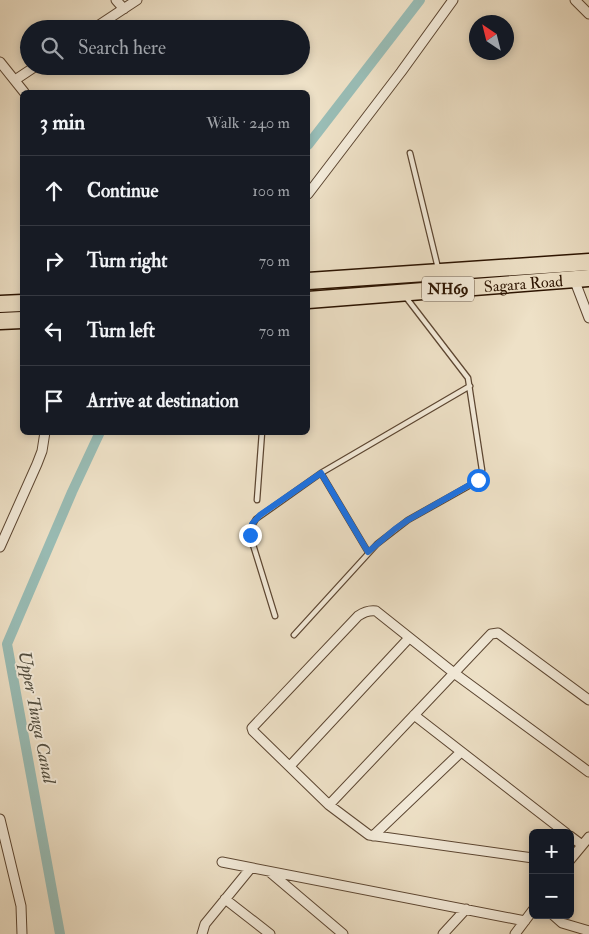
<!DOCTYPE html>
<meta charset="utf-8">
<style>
:root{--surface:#171b24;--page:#242831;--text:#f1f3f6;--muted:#9ea1a6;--line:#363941}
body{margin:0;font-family:"IM FELL Double Pica",serif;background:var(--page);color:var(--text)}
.controls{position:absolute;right:15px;bottom:15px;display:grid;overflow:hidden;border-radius:8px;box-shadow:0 2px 8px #0003}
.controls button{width:45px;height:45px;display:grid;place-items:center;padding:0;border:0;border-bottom:1px solid var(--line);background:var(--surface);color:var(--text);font:25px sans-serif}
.compass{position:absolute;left:469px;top:15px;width:45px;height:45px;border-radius:50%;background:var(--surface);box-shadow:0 2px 8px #0003;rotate:325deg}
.stop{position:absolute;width:15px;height:15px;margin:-11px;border:4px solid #1a73e8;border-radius:50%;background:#fff}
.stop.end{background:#1a73e8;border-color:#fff;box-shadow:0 1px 5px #0008}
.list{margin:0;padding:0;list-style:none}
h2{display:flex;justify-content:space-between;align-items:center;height:65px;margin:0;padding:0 20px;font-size:21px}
h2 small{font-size:16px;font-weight:400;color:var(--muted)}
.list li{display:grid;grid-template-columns:32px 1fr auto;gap:15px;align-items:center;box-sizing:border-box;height:70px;padding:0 20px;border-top:1px solid var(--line)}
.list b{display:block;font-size:19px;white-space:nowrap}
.list em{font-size:16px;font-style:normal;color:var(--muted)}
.icon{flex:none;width:28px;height:28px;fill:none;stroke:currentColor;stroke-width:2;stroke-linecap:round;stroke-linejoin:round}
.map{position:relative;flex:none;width:589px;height:934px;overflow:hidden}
.search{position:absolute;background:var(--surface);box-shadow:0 2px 8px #0003;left:20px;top:20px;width:290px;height:55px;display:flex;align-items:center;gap:12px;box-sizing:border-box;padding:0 18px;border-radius:28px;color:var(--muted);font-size:19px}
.panel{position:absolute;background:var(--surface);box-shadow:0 2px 8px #0003;left:20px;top:90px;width:290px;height:345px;border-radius:8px}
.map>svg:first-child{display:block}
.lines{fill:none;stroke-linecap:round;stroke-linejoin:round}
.canal{stroke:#99bdb6;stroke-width:10}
.lane-casing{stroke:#5c4632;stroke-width:7}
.street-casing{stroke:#5c4632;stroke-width:11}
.highway-casing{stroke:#2b1300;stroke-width:19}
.lane{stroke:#f4ecdb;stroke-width:4.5}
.street{stroke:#f4ecdb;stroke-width:9}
.highway{stroke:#eee1c7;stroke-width:16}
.route{stroke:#1a73e8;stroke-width:6}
.labels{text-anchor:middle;stroke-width:4;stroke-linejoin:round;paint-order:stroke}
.shield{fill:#f4ecdb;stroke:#675442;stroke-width:1}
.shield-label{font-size:15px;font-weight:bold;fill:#2b1300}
.street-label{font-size:16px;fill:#2b1300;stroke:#f4ecdb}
.water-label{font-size:18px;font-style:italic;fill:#524e40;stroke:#f4ecdb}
</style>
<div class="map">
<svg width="589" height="934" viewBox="0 0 589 934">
<rect width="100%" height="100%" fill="#eee1c7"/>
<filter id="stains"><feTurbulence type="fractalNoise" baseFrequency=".004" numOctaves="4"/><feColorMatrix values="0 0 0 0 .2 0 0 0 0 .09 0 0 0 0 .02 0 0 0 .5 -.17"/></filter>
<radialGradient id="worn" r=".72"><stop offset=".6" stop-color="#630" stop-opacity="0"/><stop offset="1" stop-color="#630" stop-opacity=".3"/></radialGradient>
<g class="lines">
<path class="canal" d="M 308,145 L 420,0
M 60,934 L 7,644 L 72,492 L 100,432"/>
<g class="lane-casing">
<path id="lane" d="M 410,153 L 438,268
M 321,473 L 368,552
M 257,500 L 262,432
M 275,616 L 250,535 L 250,529 L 256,519 L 321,473 L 470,386
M 294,635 L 377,544 L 408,520 L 474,483 L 481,476 L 482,470 L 468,378 L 405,296"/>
</g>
<g class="street-casing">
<path id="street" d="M 116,0 L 124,9
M 575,0 L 589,14
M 93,29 L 137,0
M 0,62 L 24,92
M 15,80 L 36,66
M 308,194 L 401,72 L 453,0
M 574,279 L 589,318
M 0,547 L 37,464 L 42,451 L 45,432
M 414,715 L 566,833
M 290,766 L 409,638
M 329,805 L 491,634 L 498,633 L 589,700
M 0,819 L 21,906 L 22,934
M 373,836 L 461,752
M 570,836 L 582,845
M 533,858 L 369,835 L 329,805 L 253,731 L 252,728 L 358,616 C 364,612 369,610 376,611 L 454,673 L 589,772
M 570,860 L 589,837
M 222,862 L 525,921
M 271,873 L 343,934
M 225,899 L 270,934
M 553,915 L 562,923 L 589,931
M 202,934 L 205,924 L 250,869
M 443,934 L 466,909
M 515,934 L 533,910"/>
</g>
<g class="highway-casing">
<g id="highway">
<path d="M 308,281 L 589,262"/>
<path id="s1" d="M 308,300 L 589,278"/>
<path d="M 0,304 L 22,303"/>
<path d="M 0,321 L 22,320"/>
</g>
</g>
<use href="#lane" class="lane"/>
<use href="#street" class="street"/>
<use href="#highway" class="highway"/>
</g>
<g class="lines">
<path class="route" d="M 250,535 L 252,524 L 260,515 L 321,473 L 368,552 L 395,529 L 408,520 L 478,480"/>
</g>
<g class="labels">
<rect class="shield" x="422" y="276.5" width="52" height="25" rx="4"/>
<g class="shield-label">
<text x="448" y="294">NH69</text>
</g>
<g class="street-label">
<text dy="6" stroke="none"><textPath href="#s1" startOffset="216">Sagara Road</textPath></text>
</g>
<g class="water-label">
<text transform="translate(37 717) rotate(79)" y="6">Upper Tunga Canal</text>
</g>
</g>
<rect width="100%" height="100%" filter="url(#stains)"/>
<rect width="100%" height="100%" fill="url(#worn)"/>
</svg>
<div class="controls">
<button>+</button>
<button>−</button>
</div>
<svg class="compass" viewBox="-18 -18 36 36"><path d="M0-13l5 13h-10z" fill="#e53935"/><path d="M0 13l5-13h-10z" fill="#9ea1a6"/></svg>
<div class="stop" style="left:478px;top:480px"></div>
<div class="stop end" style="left:250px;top:535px"></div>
<div class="search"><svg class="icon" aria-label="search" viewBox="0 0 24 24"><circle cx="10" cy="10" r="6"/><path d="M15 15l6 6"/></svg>Search here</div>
<section class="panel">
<h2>3 min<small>Walk · 240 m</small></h2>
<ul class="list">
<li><svg class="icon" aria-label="ahead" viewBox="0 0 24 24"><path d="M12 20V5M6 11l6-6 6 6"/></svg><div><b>Continue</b></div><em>100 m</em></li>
<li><svg class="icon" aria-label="right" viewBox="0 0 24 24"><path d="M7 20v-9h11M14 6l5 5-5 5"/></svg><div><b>Turn right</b></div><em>70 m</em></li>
<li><svg class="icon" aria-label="left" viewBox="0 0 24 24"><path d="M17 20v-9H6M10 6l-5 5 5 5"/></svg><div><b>Turn left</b></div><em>70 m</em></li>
<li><svg class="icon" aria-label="arrive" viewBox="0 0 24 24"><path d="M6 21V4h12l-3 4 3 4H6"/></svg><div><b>Arrive at destination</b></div></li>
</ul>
</section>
</div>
